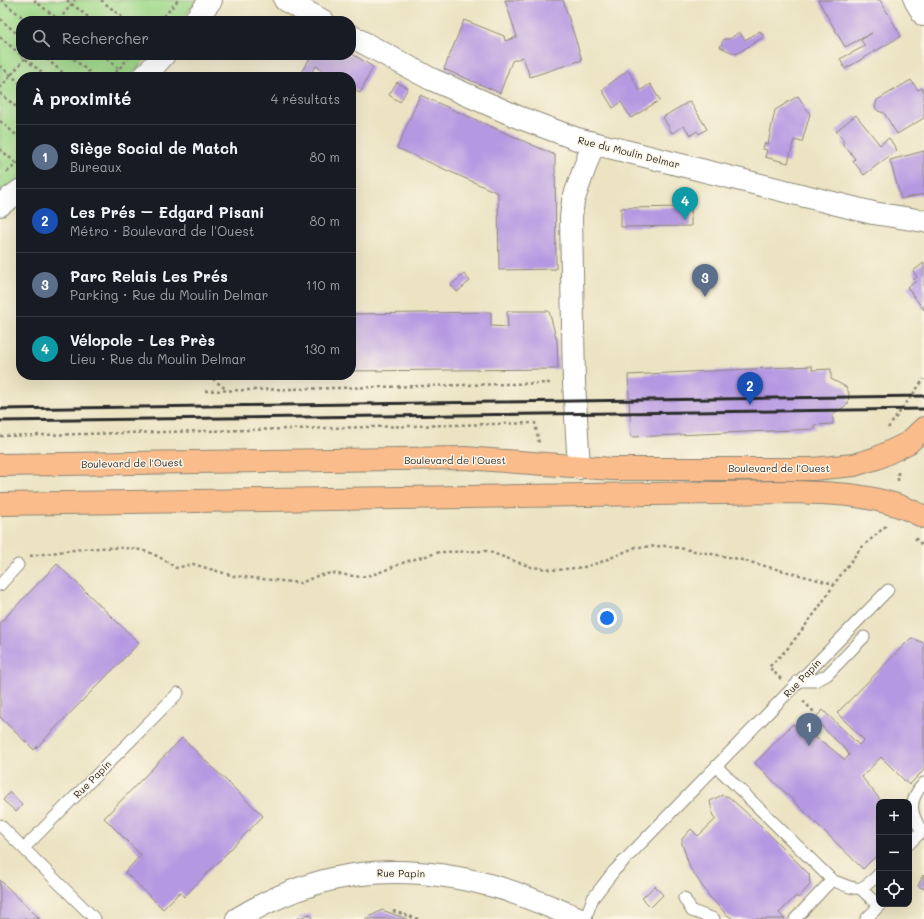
<!DOCTYPE html>
<html lang="fr">
<meta charset="utf-8">
<style>
:root{--surface:#171b24;--page:#20242c;--text:#f1f3f6;--muted:#9ea1a6;--line:#363941;--accent:#2563eb}
body{margin:0;font-family:Mali,sans-serif;background:var(--page);color:var(--text)}
.controls{position:absolute;right:12px;bottom:12px;display:grid;overflow:hidden;border-radius:8px;box-shadow:0 4px 16px #0002}
.controls button{width:36px;height:36px;display:grid;place-items:center;padding:0;border:0;border-bottom:1px solid var(--line);background:var(--surface);color:var(--text);font:20px sans-serif}
.you{position:absolute;left:607px;top:618px;width:14px;height:14px;margin:-10px;border:3px solid #fff;border-radius:50%;background:#1a73e8;box-shadow:0 0 0 6px #1a73e833}
.badge{display:grid;place-items:center;width:26px;height:26px;border-radius:50%;background:var(--accent);color:#fff;font-size:13px;font-weight:700}
.pin{position:absolute;translate:-50% -33px;filter:drop-shadow(0 1px 2px #0008)}
.pin::after{content:'';position:absolute;top:21px;width:14px;height:12px;background:inherit;clip-path:polygon(0 0,100% 0,50% 100%)}
.list{margin:0;padding:0;list-style:none}
h2{display:flex;justify-content:space-between;align-items:center;height:52px;margin:0;padding:0 16px;font-size:17px}
h2 small{font-size:13px;font-weight:400;color:var(--muted)}
.list li{display:grid;grid-template-columns:26px 1fr auto;gap:12px;align-items:center;box-sizing:border-box;height:64px;padding:0 16px;border-top:1px solid var(--line)}
.list b{display:block;font-size:15px;white-space:nowrap}
.list p{margin:0;font-size:13px;white-space:nowrap;color:var(--muted)}
.list em{font-size:13px;font-style:normal;color:var(--muted)}
.icon{flex:none;width:22px;height:22px;fill:none;stroke:currentColor;stroke-width:2;stroke-linecap:round;stroke-linejoin:round}
.map{position:relative;flex:none;width:924px;height:919px;overflow:hidden}
.search{position:absolute;background:var(--surface);box-shadow:0 4px 16px #0002;left:16px;top:16px;width:340px;height:44px;display:flex;align-items:center;gap:10px;box-sizing:border-box;padding:0 14px;border-radius:16px;color:var(--muted);font-size:15px}
.panel{position:absolute;background:var(--surface);box-shadow:0 4px 16px #0002;left:16px;top:72px;width:340px;height:308px;border-radius:16px}
.map>svg:first-child{display:block}
.green{fill:#a1da8d;stroke:#66825c}
.building{fill:#b598e2}
.lines{fill:none;stroke-linecap:round;stroke-linejoin:round}
.service-casing{stroke:#8b8776;stroke-width:13}
.minor-casing{stroke:#8b8776;stroke-width:24}
.tertiary-casing{stroke:#8b8776;stroke-width:24}
.primary-casing{stroke:#8b8776;stroke-width:24}
.path{stroke:#8b8776;stroke-width:2.5;stroke-dasharray:3 3;stroke-linecap:butt}
.service{stroke:#fff;stroke-width:11}
.minor{stroke:#fff;stroke-width:22}
.tertiary{stroke:#fff;stroke-width:22}
.primary{stroke:#fabc8b;stroke-width:22}
.rail{stroke:#2b2b2b;stroke-width:3}
.labels{text-anchor:middle;stroke-width:3;stroke-linejoin:round;paint-order:stroke}
.street-label{font-size:10px;fill:#2b2b2b;stroke:#fcf5e5}
</style>
<div class="map">
<svg width="924" height="919" viewBox="0 0 924 919">
<rect width="100%" height="100%" fill="#fcf5e5"/>
<filter id="ink" filterUnits="userSpaceOnUse"><feTurbulence type="fractalNoise" baseFrequency=".025" numOctaves="2"/><feDisplacementMap in="SourceGraphic" scale="8" xChannelSelector="R" yChannelSelector="G"/><feConvolveMatrix kernelMatrix="1 2 1 2 8 2 1 2 1" color-interpolation-filters="sRGB"/></filter>
<filter id="wash" filterUnits="userSpaceOnUse"><feTurbulence type="fractalNoise" baseFrequency=".012" numOctaves="4" result="noise"/><feDisplacementMap in="SourceGraphic" scale="16" xChannelSelector="R" yChannelSelector="G"/><feGaussianBlur stdDeviation="0.9" result="paint"/><feColorMatrix in="noise" values="0 0 0 0 0 0 0 0 0 0 0 0 0 0 0 0 0 1.4 0 .05"/><feComposite in="paint" operator="in"/></filter>
<g filter="url(#wash)">
<rect width="100%" height="100%" fill="#ebe3c2"/>
<path class="green" d="M 0,0 L 198,0 L 180,21 L 21,21 L 21,55 L 149,55 L 130,77 L 21,77 L 21,179 L 0,195 Z"/>
<g id="blocks">
<path class="building" d="M 505,0 L 563,0 L 582,60 L 530,77 L 523,57 L 512,61 L 500,93 L 444,69 L 464,20 L 504,36 L 505,41 L 517,37 Z
M 818,0 L 880,0 L 901,36 L 845,69 L 840,59 L 865,46 L 861,40 L 872,33 L 845,47 Z
M 760,31 L 764,37 L 736,54 L 720,47 L 724,39 L 730,39 L 739,32 L 745,40 Z
M 351,53 L 373,67 L 360,93 L 351,87 L 351,77 L 326,77 L 329,74 L 316,66 L 308,77 L 298,77 L 312,55 L 351,55 Z
M 628,70 L 640,91 L 650,84 L 660,100 L 631,118 L 621,102 L 613,108 L 602,90 Z
M 911,80 L 918,90 L 922,88 L 924,92 L 924,118 L 897,134 L 884,113 L 878,111 L 875,107 L 877,100 Z
M 397,82 L 408,88 L 400,102 L 389,95 Z
M 420,95 L 555,155 L 556,269 L 499,270 L 498,193 L 397,148 Z
M 798,96 L 810,114 L 802,142 L 794,140 L 788,163 L 765,157 L 767,150 L 763,149 L 763,147 L 765,143 L 768,144 L 775,110 Z
M 690,101 L 707,129 L 699,134 L 697,131 L 691,135 L 684,126 L 672,133 L 663,117 Z
M 856,115 L 880,145 L 889,138 L 897,150 L 864,175 L 853,161 L 855,159 L 848,149 L 843,146 L 843,139 L 836,131 Z
M 924,151 L 924,194 L 901,199 L 890,160 Z
M 691,207 L 691,226 L 621,227 L 621,208 Z
M 924,263 L 924,310 L 907,287 L 915,282 L 913,280 L 917,277 L 913,271 Z
M 464,274 L 470,281 L 457,292 L 451,285 Z
M 507,311 L 549,311 L 557,341 L 558,369 L 351,371 L 351,314 L 491,312 L 491,326 L 508,327 Z
M 812,366 L 812,370 L 831,369 L 831,379 L 846,387 L 849,393 L 848,404 L 833,414 L 833,424 L 814,425 L 815,429 L 631,437 L 628,375 Z
M 57,564 L 139,643 L 34,750 L 0,717 L 0,623 Z
M 911,638 L 924,643 L 924,770 L 909,785 L 881,757 L 862,777 L 882,802 L 879,802 L 879,853 L 863,869 L 755,763 L 793,724 L 827,745 L 845,760 L 849,755 L 846,750 L 814,719 L 823,710 L 859,745 L 864,740 L 837,713 Z
M 182,738 L 263,816 L 184,897 L 180,892 L 163,909 L 125,872 L 141,855 L 104,818 Z
M 10,792 L 22,805 L 16,812 L 3,800 Z
M 722,795 L 729,797 L 761,826 L 809,874 L 810,885 L 798,898 L 796,896 L 779,913 L 785,919 L 734,919 L 727,915 L 709,896 L 690,868 L 682,844 L 682,839 L 691,829 L 698,836 L 716,819 L 713,816 L 710,801 Z
M 923,875 L 924,876 L 924,889 L 918,886 Z
M 0,880 L 40,919 L 0,919 Z
M 655,886 L 663,895 L 651,907 L 642,898 Z
M 382,910 L 407,919 L 365,919 Z
M 310,914 L 312,919 L 296,919 Z"/>
</g>
</g>
<g filter="url(#ink)">
<use href="#blocks" fill-opacity="0" stroke="#8b8776" stroke-width="1"/>
<g class="lines">
<g class="service-casing">
<path id="service" d="M 0,585 L 18,565
M 798,681 L 815,681 L 827,675 L 864,637
M 716,766 L 832,880
M 0,825 L 95,919
M 909,844 L 922,831 C 910,813 908,800 924,783
M 24,848 L 178,693
M 861,889 L 879,906 L 866,919
M 684,898 L 692,911 L 714,919
M 585,919 L 593,898 L 614,871 L 888,590
M 795,919 L 832,880 C 857,890 859,894 879,874"/>
</g>
<g class="minor-casing">
<path id="minor" d="M 285,0 L 323,21
M 194,21 L 211,0
M 351,36 L 431,79 L 518,117 L 577,139 L 873,213 L 924,221
M 144,77 L 164,55
M 0,205 L 21,190
M 579,468 L 574,383 L 571,217 L 573,201 L 593,144
M 237,919 C 320,868 400,861 493,886 C 523,894 552,908 581,919"/>
</g>
<g class="tertiary-casing">
<path id="tertiary" d="M 915,0 L 924,15"/>
</g>
<g class="primary-casing">
<path id="primary" d="M 0,465 L 464,458 L 612,469 L 813,469 L 854,465 L 877,458 L 908,443 L 924,428
M 0,504 L 789,492 C 835,493 883,494 924,517"/>
</g>
<path class="path" d="M 1,0 L 27,21
M 34,0 L 60,21
M 67,0 L 93,21
M 101,0 L 127,21
M 0,19 L 21,37
M 59,20 L 75,0
M 160,21 L 178,0
M 0,37 L 21,55
M 21,55 L 47,77
M 42,55 L 68,77
M 69,55 L 95,77
M 102,55 L 119,69
M 0,66 L 21,84
M 112,77 L 131,55
M 0,88 L 28,55
M 0,93 L 21,111
M 0,121 L 21,139
M 0,149 L 17,164
M 7,172 L 21,161
M 208,375 L 227,390
M 205,391 L 552,383
M 888,428 L 924,379
M 0,436 L 535,423 L 539,443
M 898,472 L 898,483
M 915,538 L 924,547
M 30,556 C 65,551 105,544 141,550 C 154,553 165,560 176,568 L 193,564 L 234,576 L 301,583 L 317,576 L 331,573 L 361,577 L 378,573 L 405,562 L 440,552 L 487,551 L 531,567 L 557,570 L 584,567 L 601,562 L 636,547 L 667,546 L 734,558 L 834,584
M 781,679 L 769,667 L 788,648 L 818,609 L 837,580 L 860,549 L 888,524
M 803,701 L 815,713
M 393,911 L 418,919"/>
<use href="#service" class="service"/>
<use href="#minor" class="minor"/>
<use href="#tertiary" class="tertiary"/>
<use href="#primary" class="primary"/>
<path class="rail" d="M 0,409 L 924,396
M 0,421 L 924,409"/>
</g>
</g>
<g class="labels">
<g class="street-label">
<text transform="translate(629 152) rotate(14)" y="4">Rue du Moulin Delmar</text>
<text x="455" y="464">Boulevard de l'Ouest</text>
<text transform="translate(132 463) rotate(-1)" y="4">Boulevard de l'Ouest</text>
<text x="779" y="472">Boulevard de l'Ouest</text>
<text transform="translate(802 678) rotate(-46)" y="4">Rue Papin</text>
<text transform="translate(92 779) rotate(-45)" y="4">Rue Papin</text>
<text transform="translate(401 873) rotate(1)" y="4">Rue Papin</text>
</g>
</g>
</svg>
<div class="controls">
<button>+</button>
<button>−</button>
<button><svg class="icon" aria-label="locate" viewBox="0 0 24 24"><circle cx="12" cy="12" r="6"/><path d="M12 2v4M12 18v4M2 12h4M18 12h4"/></svg></button>
</div>
<div class="you"></div>
<div class="pin badge" style="left:809px;top:746px;background:#5c6f8a">1</div>
<div class="pin badge" style="left:750px;top:405px;background:#1a4fb4">2</div>
<div class="pin badge" style="left:705px;top:297px;background:#5c6f8a">3</div>
<div class="pin badge" style="left:685px;top:220px;background:#0f9aa8">4</div>
<div class="search"><svg class="icon" aria-label="search" viewBox="0 0 24 24"><circle cx="10" cy="10" r="6"/><path d="M15 15l6 6"/></svg>Rechercher</div>
<section class="panel">
<h2>À proximité<small>4 résultats</small></h2>
<ul class="list">
<li><span class="badge" style="background:#5c6f8a">1</span><div><b>Siège Social de Match</b><p>Bureaux</p></div><em>80 m</em></li>
<li><span class="badge" style="background:#1a4fb4">2</span><div><b>Les Prés – Edgard Pisani</b><p>Métro · Boulevard de l'Ouest</p></div><em>80 m</em></li>
<li><span class="badge" style="background:#5c6f8a">3</span><div><b>Parc Relais Les Prés</b><p>Parking · Rue du Moulin Delmar</p></div><em>110 m</em></li>
<li><span class="badge" style="background:#0f9aa8">4</span><div><b>Vélopole - Les Près</b><p>Lieu · Rue du Moulin Delmar</p></div><em>130 m</em></li>
</ul>
</section>
</div>
